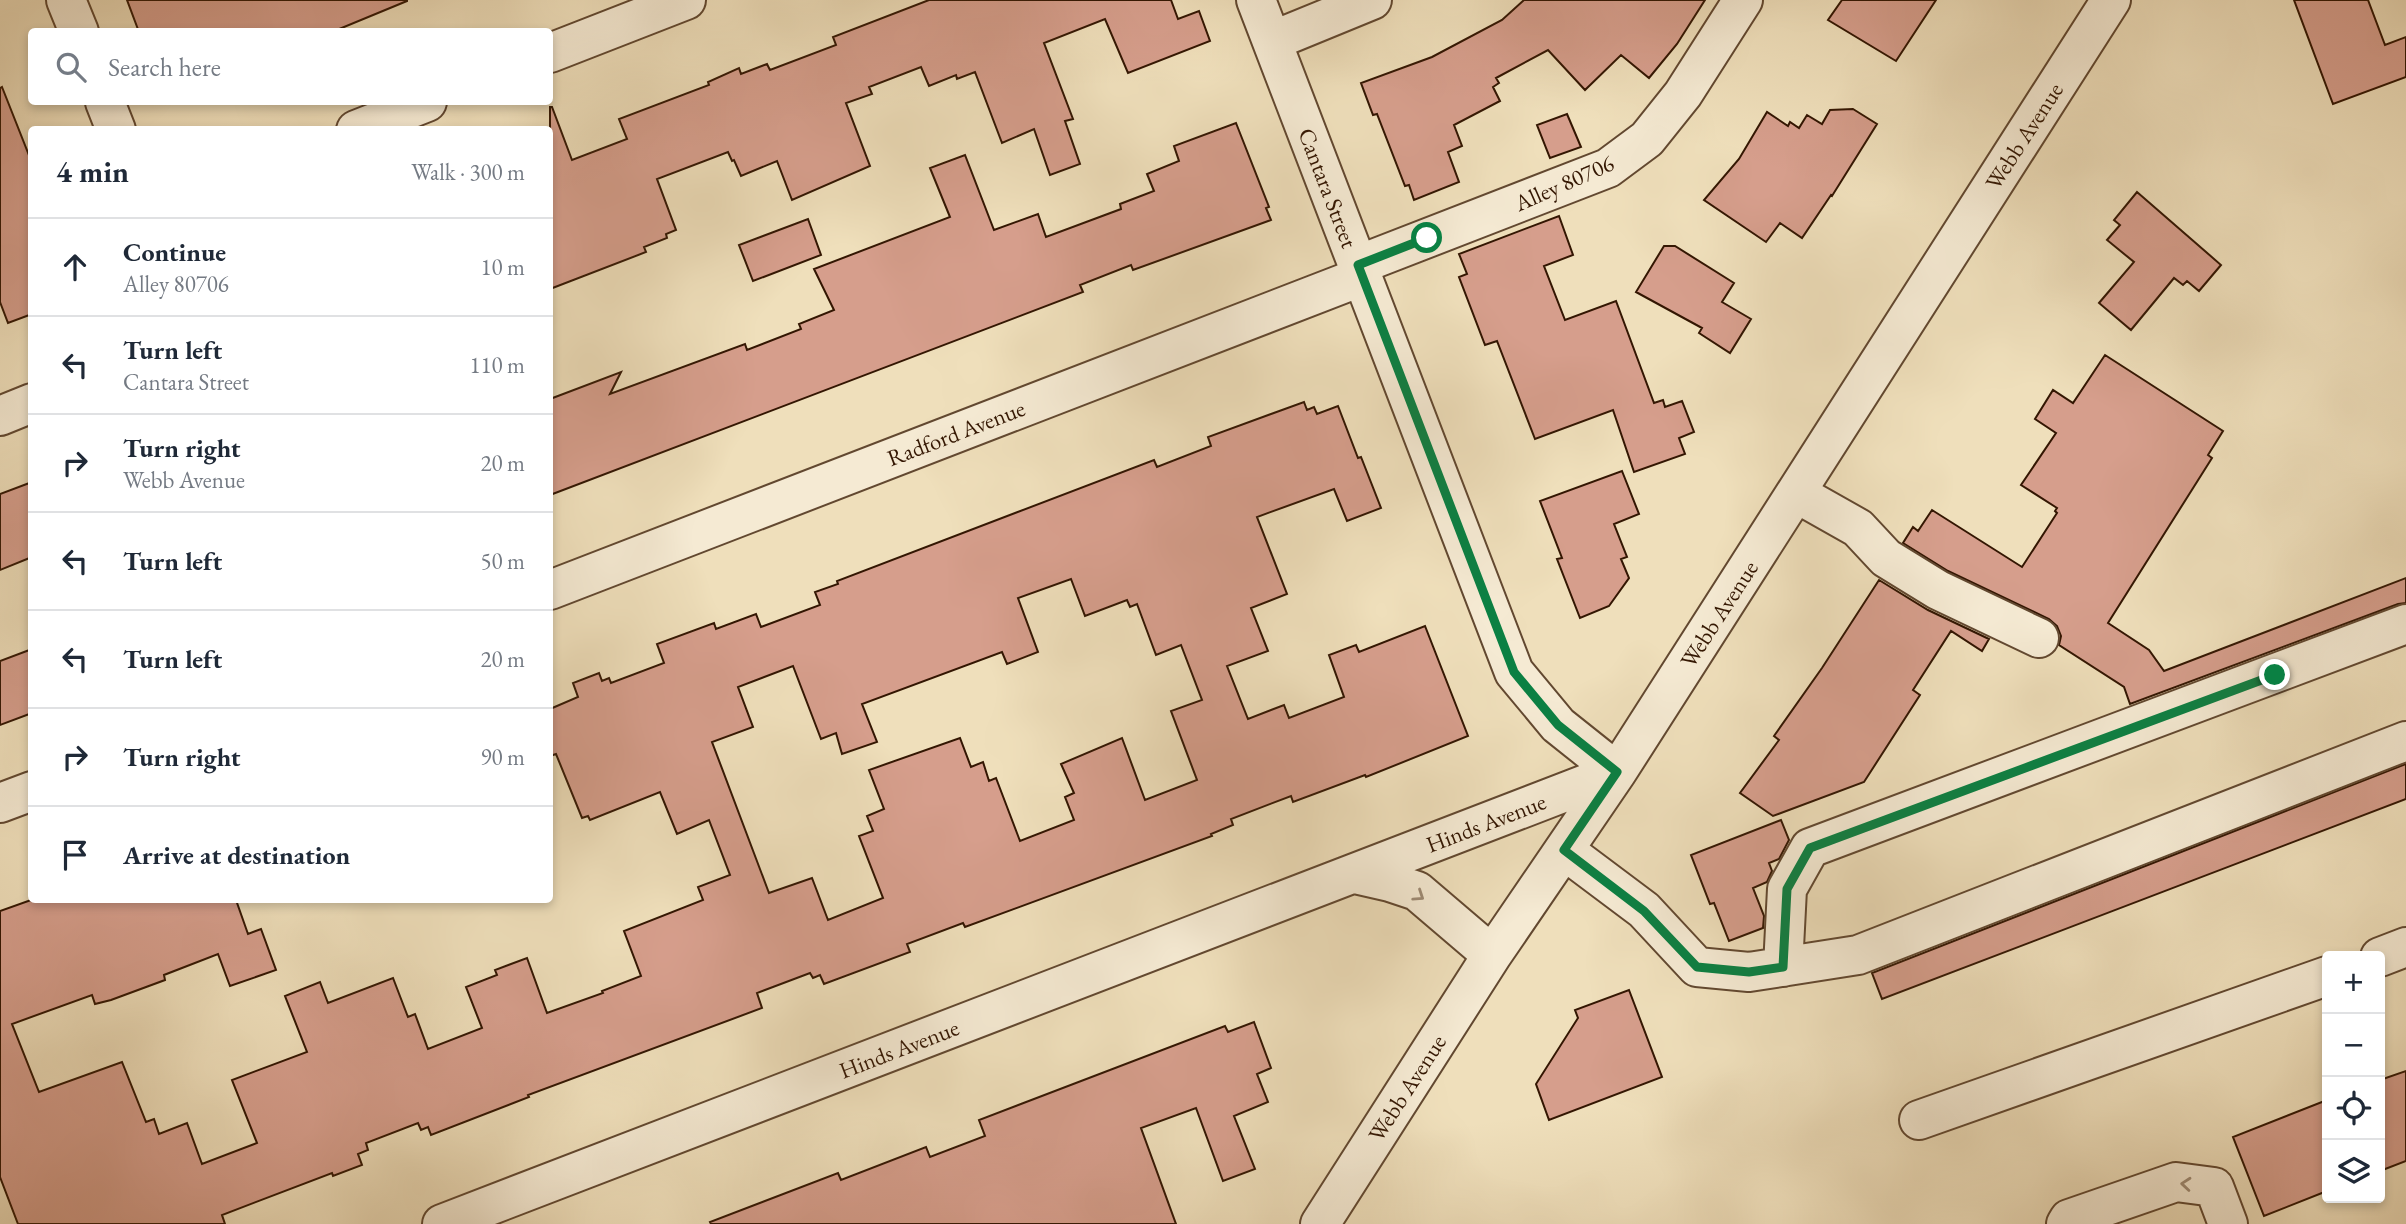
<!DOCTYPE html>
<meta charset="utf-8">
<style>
:root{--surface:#fff;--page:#f2f2f3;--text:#1f2937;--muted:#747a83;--line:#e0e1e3}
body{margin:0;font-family:"EB Garamond",serif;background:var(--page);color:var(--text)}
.controls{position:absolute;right:21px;bottom:21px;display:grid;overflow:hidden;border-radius:7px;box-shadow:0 4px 10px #0003}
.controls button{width:63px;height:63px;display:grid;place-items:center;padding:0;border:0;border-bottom:2px solid var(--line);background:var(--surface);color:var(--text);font:35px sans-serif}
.stop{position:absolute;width:21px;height:21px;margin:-16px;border:5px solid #0b8043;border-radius:50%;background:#fff}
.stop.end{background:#0b8043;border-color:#fff;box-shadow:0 2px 7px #0008}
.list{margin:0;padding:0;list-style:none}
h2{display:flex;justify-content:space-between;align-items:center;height:91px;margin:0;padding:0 28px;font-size:30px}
h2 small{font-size:23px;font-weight:400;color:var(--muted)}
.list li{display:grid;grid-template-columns:46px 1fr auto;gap:21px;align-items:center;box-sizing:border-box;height:98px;padding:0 28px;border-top:2px solid var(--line)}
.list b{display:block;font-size:26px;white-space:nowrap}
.list p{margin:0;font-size:23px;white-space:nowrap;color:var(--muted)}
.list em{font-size:23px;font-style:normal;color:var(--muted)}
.icon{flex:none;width:38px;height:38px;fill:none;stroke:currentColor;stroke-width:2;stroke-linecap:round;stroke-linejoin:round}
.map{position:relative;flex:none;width:2406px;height:1224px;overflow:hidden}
.search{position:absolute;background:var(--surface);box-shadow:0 4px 10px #0003;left:28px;top:28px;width:525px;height:77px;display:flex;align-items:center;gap:18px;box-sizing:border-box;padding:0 24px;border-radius:7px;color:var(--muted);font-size:26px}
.panel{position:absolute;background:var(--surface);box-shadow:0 4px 10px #0003;left:28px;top:126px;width:525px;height:777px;border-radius:7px}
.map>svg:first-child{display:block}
.building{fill:#d69e8c;stroke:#331602;stroke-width:2;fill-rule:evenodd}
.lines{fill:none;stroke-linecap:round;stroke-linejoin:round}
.minor-casing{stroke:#624830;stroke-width:42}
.minor{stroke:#f5ead3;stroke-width:38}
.oneway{stroke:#9e8b75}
.route{stroke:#0b8043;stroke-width:9}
.labels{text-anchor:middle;stroke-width:6;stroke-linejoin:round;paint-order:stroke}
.street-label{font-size:23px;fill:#331602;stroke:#f5ead3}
</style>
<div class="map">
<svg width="2406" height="1224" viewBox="0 0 2406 1224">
<rect width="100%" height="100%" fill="#efdfbb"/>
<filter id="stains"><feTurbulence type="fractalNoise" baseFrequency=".00286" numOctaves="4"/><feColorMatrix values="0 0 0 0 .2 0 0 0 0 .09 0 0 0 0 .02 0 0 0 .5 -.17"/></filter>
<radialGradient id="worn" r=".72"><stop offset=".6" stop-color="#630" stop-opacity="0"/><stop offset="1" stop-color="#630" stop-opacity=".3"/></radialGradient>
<path class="building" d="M 127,0 L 407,0 L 407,1 L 332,32 L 139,32 Z
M 929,0 L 1171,0 L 1178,19 L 1199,11 L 1210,41 L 1128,73 L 1105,19 L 1044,43 L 1073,119 L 1065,121 L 1080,164 L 1050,175 L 1034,129 L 1002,143 L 975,72 L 957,79 L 956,75 L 929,86 L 921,67 L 869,87 L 872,94 L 846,103 L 870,166 L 792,200 L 777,161 L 741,176 L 734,160 L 732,161 L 728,152 L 657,179 L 676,230 L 666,234 L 667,238 L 644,247 L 646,252 L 550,289 L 550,107 L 552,107 L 572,160 L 627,139 L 619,119 L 709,85 L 708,82 L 739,68 L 741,74 L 767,64 L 770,70 L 836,45 L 833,37 Z
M 1524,0 L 1705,0 L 1677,44 L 1649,78 L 1621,55 L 1585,90 L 1548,50 L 1496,78 L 1499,83 L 1493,87 L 1500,101 L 1454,125 L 1462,146 L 1448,152 L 1459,182 L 1414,200 L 1409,185 L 1405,186 L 1377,114 L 1373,115 L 1361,83 L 1432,57 L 1502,20 Z
M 1842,0 L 1936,0 L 1896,61 L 1828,20 Z
M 2294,0 L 2368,0 L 2385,45 L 2406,37 L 2406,77 L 2333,104 Z
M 2,87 L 32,163 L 32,314 L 8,323 L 0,302 L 0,88 Z
M 1853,109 L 1877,124 L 1832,196 L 1831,195 L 1802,238 L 1780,223 L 1766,242 L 1704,200 L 1739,159 L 1767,112 L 1788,126 L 1790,122 L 1799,128 L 1807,115 L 1822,124 L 1830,110 Z
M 1567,114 L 1581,147 L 1550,158 L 1537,125 Z
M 1236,123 L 1269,207 L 1266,208 L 1271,220 L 1133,270 L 1131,265 L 1080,285 L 1083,292 L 550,495 L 550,399 L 621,372 L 610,394 L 745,344 L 747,350 L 801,329 L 799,324 L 834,310 L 814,269 L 950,217 L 930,168 L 965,155 L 994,230 L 1038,214 L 1046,237 L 1121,209 L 1120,204 L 1154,191 L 1147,174 L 1179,161 L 1174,146 Z
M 2137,192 L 2221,265 L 2199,291 L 2187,281 L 2183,285 L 2174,278 L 2131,330 L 2099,303 L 2134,262 L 2107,240 L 2120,225 L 2114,220 Z
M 1559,216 L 1573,255 L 1544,266 L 1565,320 L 1616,301 L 1654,403 L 1663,400 L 1665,407 L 1682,401 L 1694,432 L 1679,438 L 1685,454 L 1634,472 L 1613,410 L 1535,439 L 1497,341 L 1485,345 L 1459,277 L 1467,274 L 1459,254 Z
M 808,219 L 821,255 L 753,281 L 739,245 Z
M 1664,246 L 1675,246 L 1734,283 L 1722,302 L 1751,319 L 1730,353 L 1699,333 L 1702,328 L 1636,292 Z
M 2105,355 L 2223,431 L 2208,455 L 2212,458 L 2108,623 L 2149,650 L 2164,671 L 2406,578 L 2406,603 L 2398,604 L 2130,704 L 2124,687 L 2059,645 L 2061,636 L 2057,626 L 2049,619 L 1948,571 L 1903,543 L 1913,527 L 1918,531 L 1932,510 L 2022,567 L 2057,513 L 2055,511 L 2057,508 L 2021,485 L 2056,433 L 2035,419 L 2053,390 L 2073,403 Z
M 1304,402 L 1307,410 L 1314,407 L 1317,414 L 1338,406 L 1358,458 L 1361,457 L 1381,508 L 1347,521 L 1334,489 L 1257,517 L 1287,594 L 1251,608 L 1268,651 L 1227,666 L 1248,719 L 1284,705 L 1289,718 L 1344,697 L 1329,655 L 1356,645 L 1359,652 L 1425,626 L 1468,736 L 1366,777 L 1365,775 L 1293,802 L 1291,796 L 1231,819 L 1233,825 L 1211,834 L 1212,836 L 965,927 L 963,923 L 907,944 L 910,952 L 824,984 L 820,975 L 813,978 L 810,973 L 757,993 L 762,1008 L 528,1095 L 529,1097 L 431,1135 L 428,1127 L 421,1130 L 418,1123 L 366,1143 L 368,1150 L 358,1154 L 362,1165 L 333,1176 L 332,1173 L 222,1215 L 225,1224 L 18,1224 L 0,1177 L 0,911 L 31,900 L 236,900 L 248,934 L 261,929 L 276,970 L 230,986 L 218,954 L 164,975 L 165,980 L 111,1000 L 95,1004 L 92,995 L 12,1024 L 39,1092 L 122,1062 L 146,1122 L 154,1119 L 159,1134 L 187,1123 L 202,1164 L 257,1143 L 232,1080 L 307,1052 L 285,996 L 320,982 L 328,1003 L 393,978 L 408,1017 L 415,1014 L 428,1049 L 482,1028 L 466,987 L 497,975 L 495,970 L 527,958 L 547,1013 L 603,993 L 602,991 L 641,976 L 624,931 L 703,900 L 698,887 L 730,875 L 709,820 L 677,834 L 660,792 L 590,820 L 588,816 L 582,818 L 556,754 L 550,756 L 550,709 L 578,697 L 573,683 L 599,673 L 602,681 L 609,678 L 611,683 L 664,663 L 657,644 L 714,623 L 716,629 L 756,614 L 761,627 L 820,605 L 815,592 L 838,584 L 837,581 L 1154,460 L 1157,467 L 1211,446 L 1208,437 ZM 1071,579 L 1085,616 L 1127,600 L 1130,607 L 1137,604 L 1156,655 L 1181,645 L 1202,700 L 1171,711 L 1197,780 L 1145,800 L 1122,738 L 1061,764 L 1074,793 L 1065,797 L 1074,820 L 1020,841 L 996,778 L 989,781 L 983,762 L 971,767 L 960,738 L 869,770 L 884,809 L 867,816 L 873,831 L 859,836 L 883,898 L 828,920 L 812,878 L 769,893 L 712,742 L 753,727 L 738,687 L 793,666 L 821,739 L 836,733 L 842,754 L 877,742 L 862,704 L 1002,652 L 1007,664 L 1038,652 L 1018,598 Z
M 1622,471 L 1639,514 L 1614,524 L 1627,557 L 1621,559 L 1629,578 L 1609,606 L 1580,618 L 1557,559 L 1562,558 L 1540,501 Z
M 32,482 L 32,557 L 0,570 L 0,494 Z
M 1879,580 L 1928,610 L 1989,639 L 1982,651 L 1951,631 L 1913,690 L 1920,695 L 1864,782 L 1773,816 L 1740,793 L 1779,740 L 1774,736 L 1822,668 Z
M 32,649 L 32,713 L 0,725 L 0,661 Z
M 2406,764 L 2406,799 L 1882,999 L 1872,973 Z
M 1781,820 L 1789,840 L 1779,859 L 1769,863 L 1772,871 L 1767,882 L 1753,888 L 1764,916 L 1763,928 L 1729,941 L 1714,903 L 1710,904 L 1691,855 Z
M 1629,990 L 1662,1077 L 1549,1120 L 1536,1084 L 1578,1018 L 1575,1010 Z
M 1254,1022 L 1271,1068 L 1257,1074 L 1268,1102 L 1234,1116 L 1255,1169 L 1223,1181 L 1196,1108 L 1141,1128 L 1176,1224 L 711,1224 L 710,1222 L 838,1173 L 841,1180 L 926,1147 L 930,1157 L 985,1136 L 979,1120 L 1225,1026 L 1228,1032 Z
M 2406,1071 L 2406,1161 L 2380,1171 L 2380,1080 Z
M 2327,1100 L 2327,1191 L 2264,1216 L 2233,1137 Z"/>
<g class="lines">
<g class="minor-casing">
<path id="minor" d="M 66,0 L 79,32
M 1256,0 L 1514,672 L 1558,725 L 1617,772
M 1272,41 L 1372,0
M 550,53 L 686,0
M 105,102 L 116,130
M 356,130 L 427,102
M 1358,265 L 1608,168 L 1647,139 L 1683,94 L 1743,0
M 0,416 L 32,403
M 1796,493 L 1858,528 L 1886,558 L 1938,590 L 2039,638
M 550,590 L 1363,276
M 0,803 L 32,791
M 1564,850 L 1644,910 L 1697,967 L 1749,972 L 1858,955 L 2406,741
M 1355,874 L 1390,882 L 1417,891 L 1492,955
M 2380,957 L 2406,947
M 1783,967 L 1787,889 L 1810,848 L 2406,624
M 1919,1120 L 2327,976
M 442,1224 L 1617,772
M 1320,1224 L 1492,955 L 1617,772 L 2111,0
M 2066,1224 L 2069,1219 L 2176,1182 L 2214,1187 L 2228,1224"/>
</g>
<use href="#minor" class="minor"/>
</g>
<defs><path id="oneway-chevron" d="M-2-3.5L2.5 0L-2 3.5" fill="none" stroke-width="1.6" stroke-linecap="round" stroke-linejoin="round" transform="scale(1.75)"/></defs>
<g class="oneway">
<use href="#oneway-chevron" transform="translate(1419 896) rotate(34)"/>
<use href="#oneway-chevron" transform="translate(2186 1184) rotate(-175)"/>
</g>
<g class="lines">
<path class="route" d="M 1427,238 L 1358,265 L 1514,672 L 1558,725 L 1617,772 L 1564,850 L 1644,911 L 1697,967 L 1749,972 L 1783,967 L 1787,889 L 1810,848 L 2275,675"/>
</g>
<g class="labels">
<g class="street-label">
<text transform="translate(2024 136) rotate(-57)" y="8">Webb Avenue</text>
<text transform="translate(1564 183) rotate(-24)" y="8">Alley 80706</text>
<text transform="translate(1328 188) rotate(69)" y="8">Cantara Street</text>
<text transform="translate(956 433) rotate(-21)" y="8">Radford Avenue</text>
<text transform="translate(1719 614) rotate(-57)" y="8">Webb Avenue</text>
<text transform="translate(1486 823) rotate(-21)" y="8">Hinds Avenue</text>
<text transform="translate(899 1049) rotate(-21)" y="8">Hinds Avenue</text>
<text transform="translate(1407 1088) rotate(-57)" y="8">Webb Avenue</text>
</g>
</g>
<rect width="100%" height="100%" filter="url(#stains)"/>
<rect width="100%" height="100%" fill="url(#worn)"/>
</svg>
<div class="controls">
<button>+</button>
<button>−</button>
<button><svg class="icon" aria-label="locate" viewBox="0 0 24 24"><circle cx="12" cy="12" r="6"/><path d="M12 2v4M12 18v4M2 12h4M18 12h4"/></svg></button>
<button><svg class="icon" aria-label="layers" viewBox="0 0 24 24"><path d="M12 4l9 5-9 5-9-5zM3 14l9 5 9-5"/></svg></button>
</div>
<div class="stop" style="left:1427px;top:238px"></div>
<div class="stop end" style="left:2275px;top:675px"></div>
<div class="search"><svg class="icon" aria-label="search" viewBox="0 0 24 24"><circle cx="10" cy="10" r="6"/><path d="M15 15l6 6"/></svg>Search here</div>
<section class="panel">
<h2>4 min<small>Walk · 300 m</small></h2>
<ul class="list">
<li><svg class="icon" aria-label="ahead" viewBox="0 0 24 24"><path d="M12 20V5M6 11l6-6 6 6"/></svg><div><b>Continue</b><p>Alley 80706</p></div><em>10 m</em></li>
<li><svg class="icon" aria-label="left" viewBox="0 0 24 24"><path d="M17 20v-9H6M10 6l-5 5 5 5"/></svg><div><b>Turn left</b><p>Cantara Street</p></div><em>110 m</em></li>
<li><svg class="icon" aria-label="right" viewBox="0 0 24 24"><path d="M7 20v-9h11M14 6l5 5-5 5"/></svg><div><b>Turn right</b><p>Webb Avenue</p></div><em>20 m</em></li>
<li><svg class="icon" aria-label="left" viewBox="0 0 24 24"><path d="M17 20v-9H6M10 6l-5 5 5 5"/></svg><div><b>Turn left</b></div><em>50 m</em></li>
<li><svg class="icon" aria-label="left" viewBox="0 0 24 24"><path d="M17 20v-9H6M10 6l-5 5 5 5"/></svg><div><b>Turn left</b></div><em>20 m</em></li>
<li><svg class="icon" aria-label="right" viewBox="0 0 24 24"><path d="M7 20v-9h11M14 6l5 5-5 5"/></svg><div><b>Turn right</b></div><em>90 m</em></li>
<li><svg class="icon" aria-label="arrive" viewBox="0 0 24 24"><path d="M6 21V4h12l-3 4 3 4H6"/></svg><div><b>Arrive at destination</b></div></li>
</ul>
</section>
</div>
